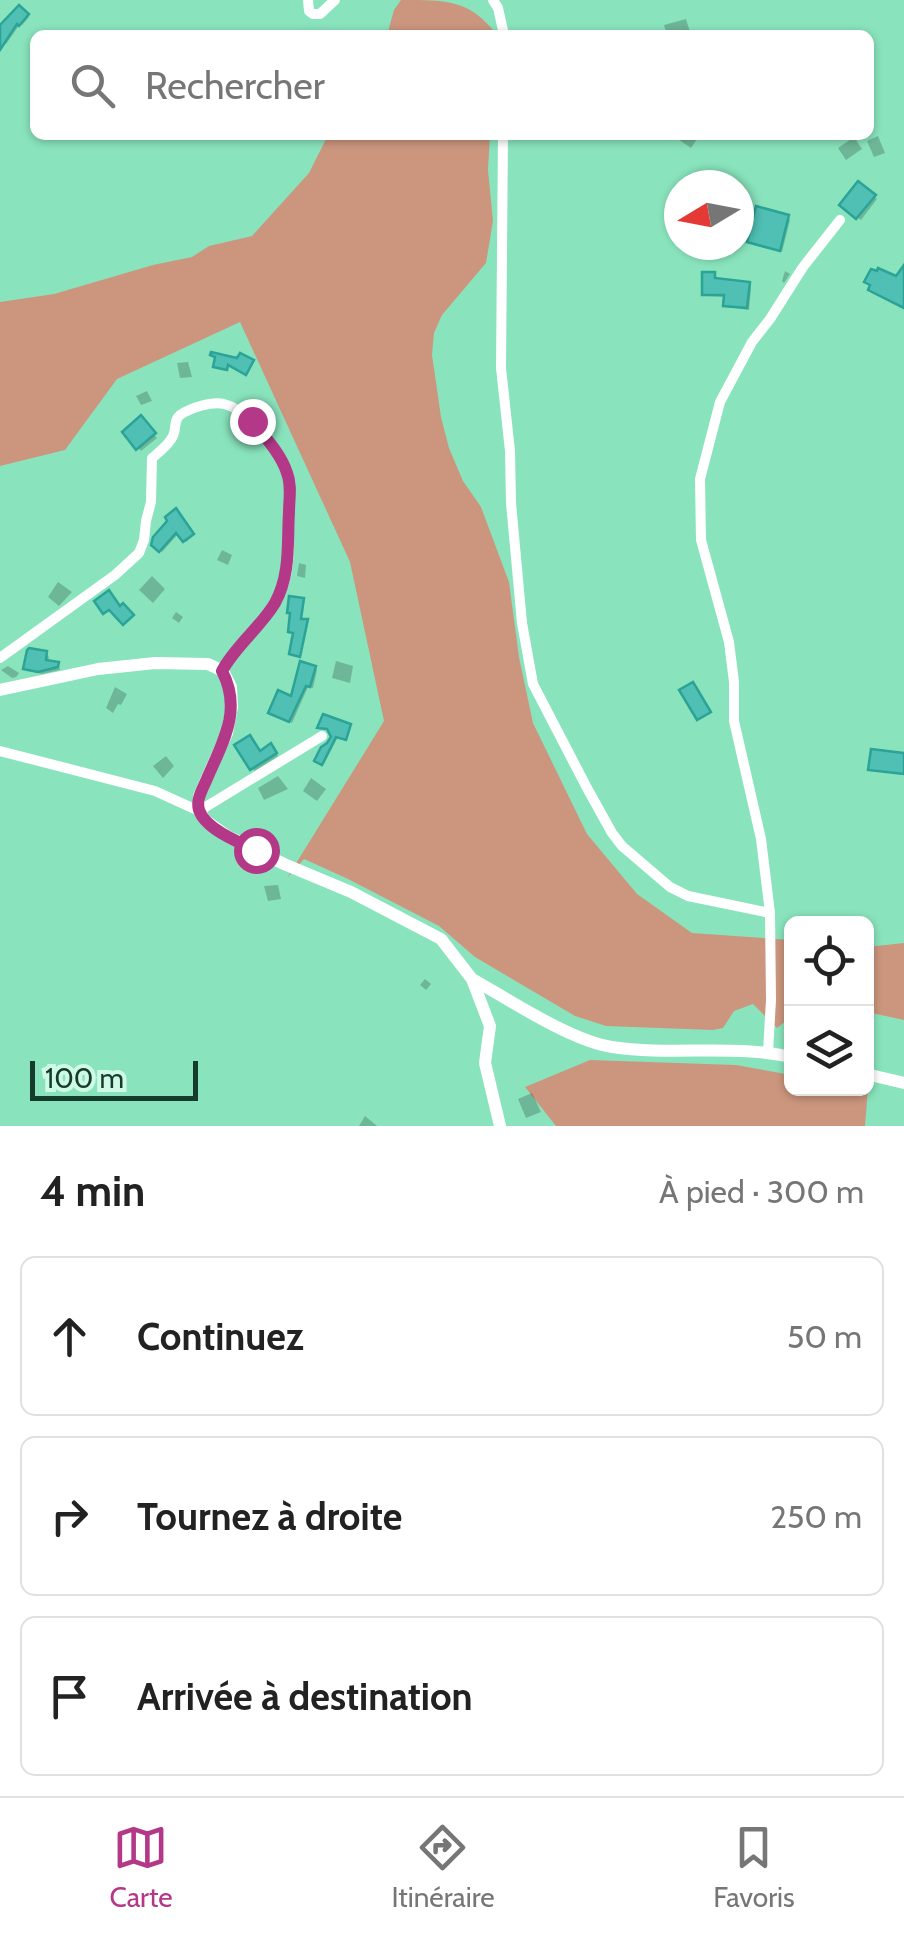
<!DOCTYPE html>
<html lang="fr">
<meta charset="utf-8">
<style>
:root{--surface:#fff;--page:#f6f6f6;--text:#222;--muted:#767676;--line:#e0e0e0;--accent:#b43888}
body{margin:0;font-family:Cabin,sans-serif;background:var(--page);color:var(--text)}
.controls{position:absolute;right:30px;bottom:30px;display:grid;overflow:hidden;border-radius:15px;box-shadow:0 2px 8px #0004}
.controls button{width:90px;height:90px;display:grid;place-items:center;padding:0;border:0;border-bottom:2px solid var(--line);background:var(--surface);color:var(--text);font:50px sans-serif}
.compass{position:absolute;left:664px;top:170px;width:90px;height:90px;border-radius:50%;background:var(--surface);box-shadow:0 2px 8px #0004;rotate:260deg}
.scale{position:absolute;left:30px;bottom:25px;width:168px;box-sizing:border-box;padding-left:10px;border:5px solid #153c2d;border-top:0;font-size:28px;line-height:35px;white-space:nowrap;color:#153c2d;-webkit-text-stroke:8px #cffae6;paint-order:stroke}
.stop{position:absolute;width:30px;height:30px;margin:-22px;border:8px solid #b43888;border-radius:50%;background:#fff}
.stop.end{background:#b43888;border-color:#fff;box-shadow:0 2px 10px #0008}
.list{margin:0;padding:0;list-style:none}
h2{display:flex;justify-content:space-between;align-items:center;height:130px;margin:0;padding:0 40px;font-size:42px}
h2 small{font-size:32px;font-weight:400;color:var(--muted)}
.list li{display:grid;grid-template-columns:65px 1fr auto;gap:30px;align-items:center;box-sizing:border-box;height:160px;margin:0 20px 20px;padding:0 20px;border:2px solid var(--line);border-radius:15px}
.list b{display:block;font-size:38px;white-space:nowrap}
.list em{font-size:32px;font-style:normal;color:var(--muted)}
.icon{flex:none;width:55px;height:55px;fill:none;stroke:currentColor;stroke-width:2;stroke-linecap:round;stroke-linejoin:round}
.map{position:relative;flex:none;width:904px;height:1126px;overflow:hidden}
.search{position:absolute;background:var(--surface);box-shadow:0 2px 8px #0004;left:30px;right:30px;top:30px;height:110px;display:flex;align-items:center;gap:25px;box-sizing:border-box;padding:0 35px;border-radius:15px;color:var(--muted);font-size:38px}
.sheet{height:670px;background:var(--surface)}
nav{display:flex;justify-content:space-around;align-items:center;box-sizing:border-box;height:140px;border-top:2px solid var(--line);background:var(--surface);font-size:28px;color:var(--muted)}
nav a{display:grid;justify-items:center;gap:5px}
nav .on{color:var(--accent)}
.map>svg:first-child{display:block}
.green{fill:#cc967e}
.shadow{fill:#0003}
.building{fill:#50c0b4;stroke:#2ba397;stroke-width:2.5}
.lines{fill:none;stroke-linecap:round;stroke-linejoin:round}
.minor{stroke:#fff;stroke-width:10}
.tertiary{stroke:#fff;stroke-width:12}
.route{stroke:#b43888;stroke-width:12}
</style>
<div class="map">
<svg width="904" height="1126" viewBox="0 0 904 1126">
<rect width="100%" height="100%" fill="#89e4bd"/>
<path class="green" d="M 401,0 C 449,0 470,0 497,35 L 387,35 L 394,10 Z
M 328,135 L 490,135 L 488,170 L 493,221 L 486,263 L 442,315 L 434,333 L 432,355 L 441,417 L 449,448 L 463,481 L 481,507 L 509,582 L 519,657 L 533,723 L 587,834 L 637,894 L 692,933 L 791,940 L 791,1017 L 777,1028 L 753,1004 L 734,1011 L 723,1028 L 713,1030 L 606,1026 L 575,1016 L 475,957 L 439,926 L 348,879 L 304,859 L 287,878 L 384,721 L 350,562 L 240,322 L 117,379 L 65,450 L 0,466 L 0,302 L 54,294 L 153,265 L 192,257 L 209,246 L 252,236 L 309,173 Z
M 904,943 L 904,1020 L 867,1012 L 867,947 Z
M 590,1060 L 736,1065 L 791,1075 L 792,1088 L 868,1088 L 865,1126 L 556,1126 L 525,1087 Z"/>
<path class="shadow" d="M 19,8 L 29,17 L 22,25 L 20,24 L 6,44 L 0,40 L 0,26 Z
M 686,19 L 691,35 L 667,35 L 664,25 Z
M 672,135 L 692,135 L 697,139 L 691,148 Z
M 878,136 L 885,153 L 874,157 L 867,141 Z
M 854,137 L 862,149 L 846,160 L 838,148 Z
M 696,175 L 706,176 L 707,185 L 696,185 Z
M 858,184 L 877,199 L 861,220 L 842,205 Z
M 788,217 L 790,220 L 782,252 L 753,245 L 750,242 Z
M 785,271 L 790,274 L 784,283 L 782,281 Z
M 714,275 L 717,281 L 748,285 L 751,287 L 749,310 L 728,307 L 725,305 L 726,297 L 707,296 L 704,294 Z
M 188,362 L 192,377 L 180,378 L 177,363 Z
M 147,391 L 152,401 L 141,405 L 136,396 Z
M 141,419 L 157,438 L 141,451 L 125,432 Z
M 176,512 L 193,536 L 186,542 L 179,533 L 162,552 L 154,544 Z
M 222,550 L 232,555 L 228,565 L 217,560 Z
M 299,563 L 306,565 L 305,578 L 297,576 Z
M 152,576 L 165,589 L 153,603 L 139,590 Z
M 58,582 L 72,592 L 59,606 L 48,597 Z
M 176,612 L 183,617 L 179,623 L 172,618 Z
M 46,654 L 49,657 L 48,663 L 58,664 L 60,670 L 42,674 L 29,671 L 26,668 Z
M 336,661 L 353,666 L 350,683 L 332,678 Z
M 8,666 L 19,673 L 16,677 L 12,678 L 1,670 Z
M 315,668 L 317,670 L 313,688 L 308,687 L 292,723 L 273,715 L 293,699 Z
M 115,687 L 127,694 L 121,705 L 118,704 L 113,713 L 106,708 Z
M 350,726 L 351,727 L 347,740 L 338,737 L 324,764 L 317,760 L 331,742 L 333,734 L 329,728 L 320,728 Z
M 274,749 L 278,756 L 255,771 L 252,768 L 260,753 Z
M 166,756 L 174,766 L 163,778 L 153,766 Z
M 278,776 L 288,789 L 264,800 L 258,788 Z
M 311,778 L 326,789 L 317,801 L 303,791 Z
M 278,885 L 281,899 L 268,901 L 264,886 Z
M 425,979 L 431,984 L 426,990 L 420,985 Z
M 532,1093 L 541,1112 L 526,1118 L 518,1099 Z
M 365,1116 L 376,1125 L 377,1126 L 359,1126 Z"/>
<path class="building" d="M 19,5 L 29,14 L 19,26 L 17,24 L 0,50 L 0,25 Z
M 858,181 L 876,195 L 856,219 L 839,205 Z
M 756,206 L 789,215 L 780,251 L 747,242 Z
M 904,265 L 904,308 L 868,290 L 870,285 L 864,282 L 871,269 L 877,271 L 878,268 L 896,276 Z
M 702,272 L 715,272 L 715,278 L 750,282 L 747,308 L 723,306 L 724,295 L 702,295 Z
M 211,352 L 237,358 L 240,353 L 254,360 L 246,375 L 228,365 L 227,370 L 213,367 L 215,357 L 210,355 Z
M 141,415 L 156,433 L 136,450 L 122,432 Z
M 176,508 L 194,534 L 183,542 L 176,533 L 159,552 L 151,545 L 153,537 L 167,521 L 165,517 Z
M 109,590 L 120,606 L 123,603 L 134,615 L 123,625 L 109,610 L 103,614 L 94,601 Z
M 289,596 L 304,598 L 301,619 L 308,619 L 300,657 L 289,654 L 293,633 L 288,632 L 290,613 L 287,613 Z
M 29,648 L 47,651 L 46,660 L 59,662 L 58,667 L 38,672 L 23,669 L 27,650 Z
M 300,661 L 316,666 L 310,687 L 306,686 L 289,722 L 268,713 L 278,690 L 291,696 Z
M 693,682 L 711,712 L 697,720 L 679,690 Z
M 323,714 L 351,724 L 346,740 L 336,737 L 322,765 L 314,761 L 321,747 L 327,743 L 331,737 L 327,729 L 317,728 Z
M 250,735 L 260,751 L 271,743 L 277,753 L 250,770 L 234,745 Z
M 871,749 L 904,753 L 904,774 L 868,770 Z"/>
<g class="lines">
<path class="minor" d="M 308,0 L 309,11 L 313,14 L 320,14 L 335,0
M 493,0 L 498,8 L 504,35
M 503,135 L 501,368 L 510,451 L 511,503 L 522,623 L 533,684 L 587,788 L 612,833 L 622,846 L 670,887 L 688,896 L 770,913
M 0,658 L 115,575 L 139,553 L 144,540 L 146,521 L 151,502 L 152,458 C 159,452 169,445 173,436 C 177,428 173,421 180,415 C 190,408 212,401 224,404 C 249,410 282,452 288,477 C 291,490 289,502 288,515 C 288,538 291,561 284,583 C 273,619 238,638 223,671
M 0,751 L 155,791 L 199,811 L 322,736
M 768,1052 L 771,1000 L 770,913 L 761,839 L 734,721 L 734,682 L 729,642 L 701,540 L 700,479 L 720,402 L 752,342 L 770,319 L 803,267 L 840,220"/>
<path class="tertiary" d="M 0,690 L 98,669 L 155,663 L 208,664 L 223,671 L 231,687 L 232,707 L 227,733 L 199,796 L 199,811 L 206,821 L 227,836 L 284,864 L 351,892 L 441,939 L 472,979 L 490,1026 L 485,1063 L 500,1126
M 472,979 C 510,1000 571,1041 612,1047 C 672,1056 732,1044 792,1057
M 866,1074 L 904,1083"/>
</g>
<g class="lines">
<path class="route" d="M 252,421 C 265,437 281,454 287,473 C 292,486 289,499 289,512 C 287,544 291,573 275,603 C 260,628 236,645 222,671 C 243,711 222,743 206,781 C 202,790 196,800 199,810 C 205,829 240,843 256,850"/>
</g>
</svg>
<div class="controls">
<button><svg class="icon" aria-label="locate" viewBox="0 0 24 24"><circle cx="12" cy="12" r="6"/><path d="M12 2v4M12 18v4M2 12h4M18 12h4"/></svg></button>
<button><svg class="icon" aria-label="layers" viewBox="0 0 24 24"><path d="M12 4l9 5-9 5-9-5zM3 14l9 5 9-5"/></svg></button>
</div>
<svg class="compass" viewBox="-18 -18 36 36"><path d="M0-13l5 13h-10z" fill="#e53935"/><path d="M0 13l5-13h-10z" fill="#767676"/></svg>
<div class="scale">100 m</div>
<div class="stop" style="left:256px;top:850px"></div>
<div class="stop end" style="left:252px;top:421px"></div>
<div class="search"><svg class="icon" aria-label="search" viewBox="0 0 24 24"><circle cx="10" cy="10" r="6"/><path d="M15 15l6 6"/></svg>Rechercher</div>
</div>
<section class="sheet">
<h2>4 min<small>À pied · 300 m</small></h2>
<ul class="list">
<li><svg class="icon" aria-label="ahead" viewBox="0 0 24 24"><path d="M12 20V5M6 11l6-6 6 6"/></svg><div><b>Continuez</b></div><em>50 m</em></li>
<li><svg class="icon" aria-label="right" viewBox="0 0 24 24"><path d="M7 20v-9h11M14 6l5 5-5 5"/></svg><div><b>Tournez à droite</b></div><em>250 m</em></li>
<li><svg class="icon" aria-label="arrive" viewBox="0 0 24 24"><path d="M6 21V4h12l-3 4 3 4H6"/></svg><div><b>Arrivée à destination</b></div></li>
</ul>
</section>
<nav>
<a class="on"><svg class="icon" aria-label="map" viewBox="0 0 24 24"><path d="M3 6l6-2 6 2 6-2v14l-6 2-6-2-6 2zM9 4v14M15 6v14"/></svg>Carte</a>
<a><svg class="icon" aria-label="directions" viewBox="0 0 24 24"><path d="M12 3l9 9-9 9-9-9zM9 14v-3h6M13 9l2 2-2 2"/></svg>Itinéraire</a>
<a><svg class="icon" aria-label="saved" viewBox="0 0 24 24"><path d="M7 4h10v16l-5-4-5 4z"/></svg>Favoris</a>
</nav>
